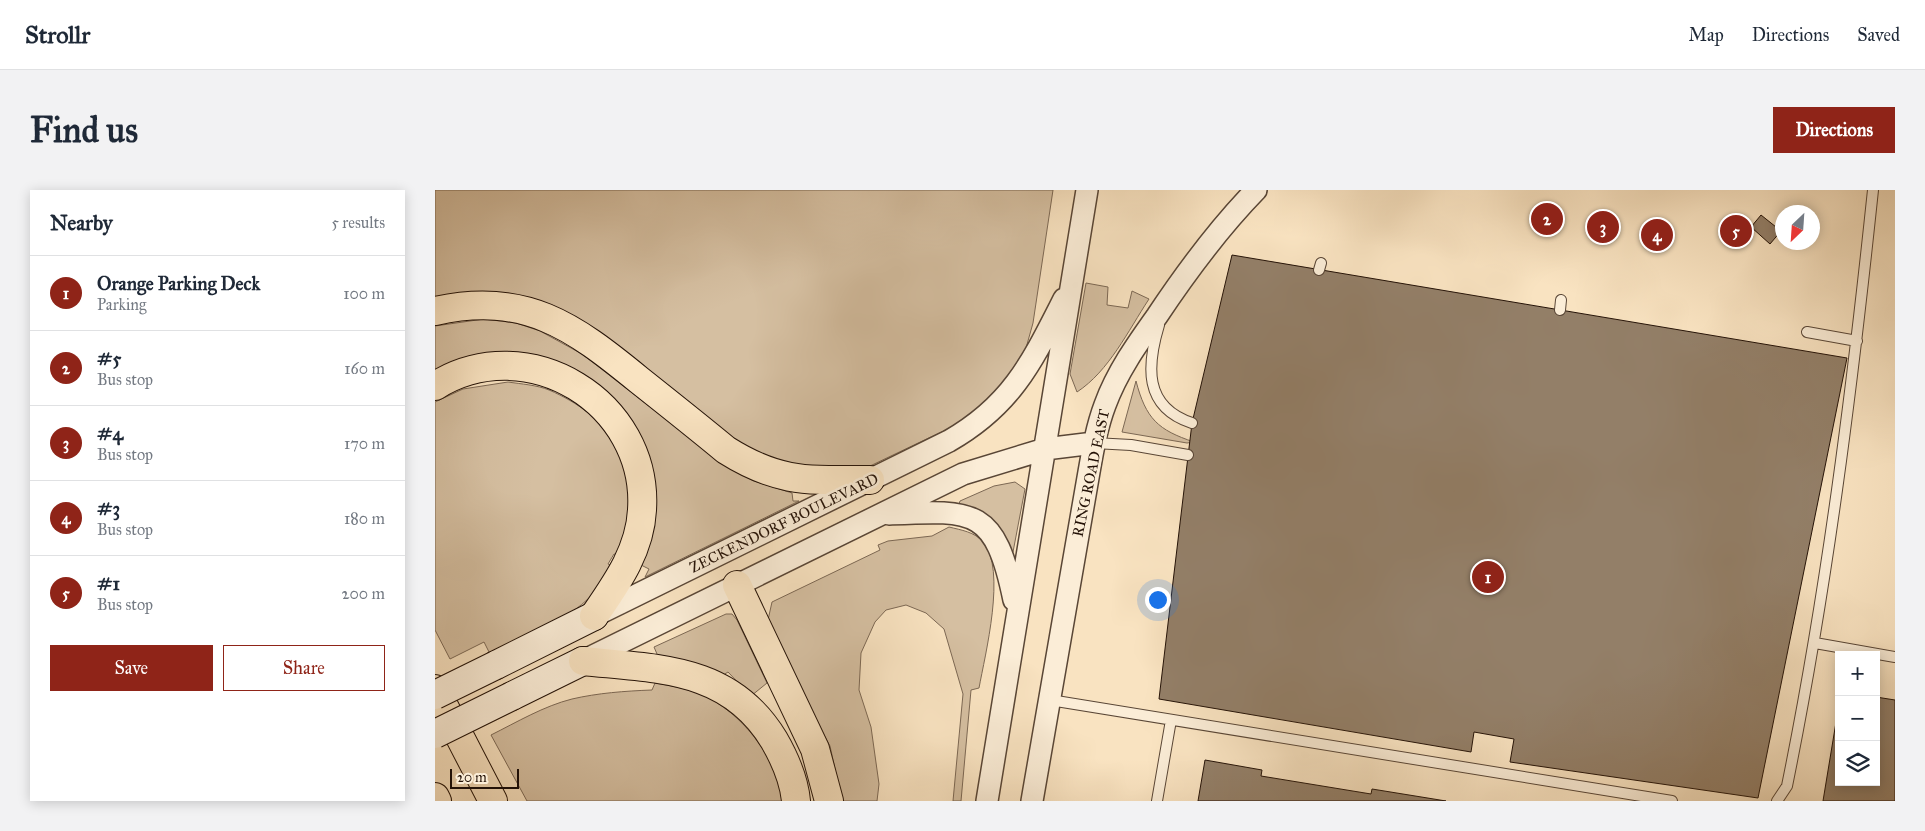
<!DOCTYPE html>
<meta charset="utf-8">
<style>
:root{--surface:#fff;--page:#f2f2f3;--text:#1f2937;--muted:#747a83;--line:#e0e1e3;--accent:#8f2418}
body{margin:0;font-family:"IM FELL Great Primer",serif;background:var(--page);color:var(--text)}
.controls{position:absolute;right:15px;bottom:15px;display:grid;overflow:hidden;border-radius:0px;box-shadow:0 2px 12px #0003}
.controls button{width:45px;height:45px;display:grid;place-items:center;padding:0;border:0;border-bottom:1px solid var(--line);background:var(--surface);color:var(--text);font:25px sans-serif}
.compass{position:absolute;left:1340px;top:15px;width:45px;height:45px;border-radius:50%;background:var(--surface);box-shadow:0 2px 12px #0003;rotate:205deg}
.scale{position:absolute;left:15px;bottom:12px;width:69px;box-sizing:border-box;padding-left:5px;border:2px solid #241207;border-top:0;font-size:14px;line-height:18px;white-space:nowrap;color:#241207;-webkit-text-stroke:4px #fbedd7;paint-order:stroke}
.you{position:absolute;left:722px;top:409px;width:18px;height:18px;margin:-12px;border:4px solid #fff;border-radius:50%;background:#1a73e8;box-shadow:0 0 0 8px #1a73e833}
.badge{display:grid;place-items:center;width:32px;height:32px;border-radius:50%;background:var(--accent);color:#fff;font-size:16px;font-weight:700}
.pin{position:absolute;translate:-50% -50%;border:2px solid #fff;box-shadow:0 1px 5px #0006}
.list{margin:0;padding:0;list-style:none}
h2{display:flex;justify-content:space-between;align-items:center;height:65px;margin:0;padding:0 20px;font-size:21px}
h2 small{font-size:16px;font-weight:400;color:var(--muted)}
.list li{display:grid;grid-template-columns:32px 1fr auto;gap:15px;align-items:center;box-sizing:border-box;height:75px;padding:0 20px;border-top:1px solid var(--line)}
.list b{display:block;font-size:19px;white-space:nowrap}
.list p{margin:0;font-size:16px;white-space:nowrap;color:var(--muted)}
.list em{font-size:16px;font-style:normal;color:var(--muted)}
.actions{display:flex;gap:10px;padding:15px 20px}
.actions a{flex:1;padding:11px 0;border:1px solid var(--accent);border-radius:0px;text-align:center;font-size:18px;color:var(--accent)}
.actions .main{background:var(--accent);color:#fff}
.icon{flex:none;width:28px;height:28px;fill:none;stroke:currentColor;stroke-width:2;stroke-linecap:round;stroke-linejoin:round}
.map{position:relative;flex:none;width:1460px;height:611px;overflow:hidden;border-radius:0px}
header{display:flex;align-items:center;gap:30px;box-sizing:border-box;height:70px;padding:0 25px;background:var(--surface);border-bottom:1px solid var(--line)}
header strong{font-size:24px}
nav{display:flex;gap:28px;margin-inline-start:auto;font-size:18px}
.intro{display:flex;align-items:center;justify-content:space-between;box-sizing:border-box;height:120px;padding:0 30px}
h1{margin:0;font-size:35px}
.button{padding:12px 22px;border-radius:0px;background:var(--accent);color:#fff;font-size:18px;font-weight:700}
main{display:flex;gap:30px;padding:0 30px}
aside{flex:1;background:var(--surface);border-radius:0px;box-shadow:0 2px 12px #0003}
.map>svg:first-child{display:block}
.green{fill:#d5bfa1;stroke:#7c6854}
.building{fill:#937f68;stroke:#241207}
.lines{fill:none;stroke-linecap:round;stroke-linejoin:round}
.lane-casing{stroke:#594636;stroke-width:12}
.street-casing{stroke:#594636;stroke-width:24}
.secondary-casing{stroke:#241207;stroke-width:30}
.highway-casing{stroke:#241207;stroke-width:30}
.lane{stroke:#fbedd7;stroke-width:10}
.street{stroke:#fbedd7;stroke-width:21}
.secondary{stroke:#fbedd7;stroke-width:28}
.highway{stroke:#f9e3c1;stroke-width:28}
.secondary-bridge-casing{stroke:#241207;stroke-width:30;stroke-linecap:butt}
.secondary-bridge{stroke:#fbedd7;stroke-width:28}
.labels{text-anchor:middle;stroke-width:5;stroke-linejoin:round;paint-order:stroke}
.street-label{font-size:15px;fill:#241207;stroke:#fbedd7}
</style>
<header>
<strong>Strollr</strong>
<nav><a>Map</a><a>Directions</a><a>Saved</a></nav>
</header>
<div class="intro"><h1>Find us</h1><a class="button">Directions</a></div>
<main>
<aside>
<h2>Nearby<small>5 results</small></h2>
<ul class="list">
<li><span class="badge">1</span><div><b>Orange Parking Deck</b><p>Parking</p></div><em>100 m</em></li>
<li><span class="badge">2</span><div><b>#5</b><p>Bus stop</p></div><em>160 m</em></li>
<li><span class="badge">3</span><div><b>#4</b><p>Bus stop</p></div><em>170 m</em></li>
<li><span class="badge">4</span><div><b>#3</b><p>Bus stop</p></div><em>180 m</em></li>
<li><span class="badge">5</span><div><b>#1</b><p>Bus stop</p></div><em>200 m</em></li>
</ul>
<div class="actions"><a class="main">Save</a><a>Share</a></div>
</aside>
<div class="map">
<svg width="1460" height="611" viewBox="0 0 1460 611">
<rect width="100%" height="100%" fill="#f9e3c1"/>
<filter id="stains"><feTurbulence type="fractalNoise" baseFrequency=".004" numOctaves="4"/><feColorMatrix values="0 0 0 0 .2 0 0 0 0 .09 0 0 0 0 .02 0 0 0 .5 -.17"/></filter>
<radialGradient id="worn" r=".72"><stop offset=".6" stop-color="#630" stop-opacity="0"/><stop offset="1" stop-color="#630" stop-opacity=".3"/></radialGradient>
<path class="green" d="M 0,0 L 618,0 L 598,133 L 591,158 L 579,181 L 558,206 L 525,233 L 435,276 L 393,284 L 312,263 L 140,130 L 0,113 Z
M 651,93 L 673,97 L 672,115 L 693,118 L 697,101 L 714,109 C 693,141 674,181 642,202 L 635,184 Z
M 49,129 L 81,133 L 105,141 L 147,164 L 294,278 L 319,291 L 357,303 L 358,311 L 364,311 L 210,387 L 214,379 L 206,375 L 217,301 L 122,180 L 0,190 L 0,136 Z
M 701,191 C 711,229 723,240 759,252 L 752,253 L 687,242 Z
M 73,192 C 86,194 102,195 114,200 C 174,226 200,267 195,333 C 195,343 189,355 187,366 L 179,364 L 173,374 L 180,377 C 147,427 106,440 55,464 L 49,452 L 15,469 L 0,440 L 0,212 L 28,199 Z
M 580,292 L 590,299 L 578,362 L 524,314 L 525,311 L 559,296 Z
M 514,337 C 526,340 540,342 548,352 C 572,379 550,465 544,498 L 536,500 L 526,611 L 518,611 L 528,504 L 509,439 L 491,423 L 471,415 L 451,420 L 440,432 L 426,463 L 424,500 L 436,537 L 444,594 L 442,611 L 407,611 L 395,556 L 372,514 L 333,430 L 337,412 L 445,360 L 443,355 L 453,351 L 497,346 Z
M 291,424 L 297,424 L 302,430 L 332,493 L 316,506 L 293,482 L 285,487 L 219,470 L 222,464 L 219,457 Z
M 220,493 C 238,496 260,500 276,509 C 311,529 343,570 347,611 L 92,611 L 56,545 C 82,532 109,516 137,509 C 163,503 190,501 217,500 Z"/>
<path class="building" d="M 1326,25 L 1346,41 L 1335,54 L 1316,37 Z
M 797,65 L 1412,168 L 1323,608 L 1075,572 L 1079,549 L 1039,542 L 1036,562 L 724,509 L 757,233 Z
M 1441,507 L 1460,510 L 1460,611 L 1388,611 L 1404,514 L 1404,592 L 1441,592 Z
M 770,570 L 827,580 L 826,586 L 936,604 L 937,599 L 1011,611 L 763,611 Z"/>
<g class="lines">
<g class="lane-casing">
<path id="lane" d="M 884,80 L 886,73
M 1125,120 L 1126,110
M 724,135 C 712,175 708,217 757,233
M 1372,142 L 1422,151
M 659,253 L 696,255 L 753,265
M 1380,453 L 1460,467
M 615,510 L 1237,611
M 722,611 L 736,530
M 1342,611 L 1352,596 C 1392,399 1417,200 1438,0"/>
</g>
<g class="street-casing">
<path id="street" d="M 454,324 C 540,320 560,318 579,410
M 159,426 L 514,251 C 577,215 597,172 629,109
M 148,471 L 528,284 L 610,259 L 659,253
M 552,611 L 652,0
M 597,611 L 654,282 C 658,259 662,236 670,215 C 682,182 702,154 722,126 C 752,81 783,39 821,0"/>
</g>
<g class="secondary-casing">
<path id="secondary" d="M 61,475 L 159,426
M 77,506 L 148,471"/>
</g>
<g class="highway-casing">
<path id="highway" d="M 0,121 C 90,101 138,136 204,190 C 233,213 262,236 291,260 C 345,294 375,290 435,290
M 0,196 C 93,138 214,213 207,320 C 205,361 181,394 159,426
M 302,395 L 380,559 L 394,611
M 148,471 C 224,479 295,477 339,550 C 350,569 359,590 361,611
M 0,499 L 58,611
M 0,607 L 2,611"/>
</g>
<use href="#lane" class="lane"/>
<use href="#street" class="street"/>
<use href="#secondary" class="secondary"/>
<use href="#highway" class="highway"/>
<g class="secondary-bridge-casing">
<path id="secondary-bridge" d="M 0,505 L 61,475
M 0,544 L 77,506"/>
</g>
<use href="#secondary-bridge" class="secondary-bridge"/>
</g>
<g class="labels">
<g class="street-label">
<text transform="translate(656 283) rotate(-78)" y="5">RING ROAD EAST</text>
<text transform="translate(349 333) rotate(-26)" y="5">ZECKENDORF BOULEVARD</text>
</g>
</g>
<rect width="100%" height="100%" filter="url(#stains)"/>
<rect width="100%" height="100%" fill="url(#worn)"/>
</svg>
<div class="controls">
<button>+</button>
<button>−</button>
<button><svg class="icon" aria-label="layers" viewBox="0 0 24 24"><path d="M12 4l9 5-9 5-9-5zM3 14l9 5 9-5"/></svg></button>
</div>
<svg class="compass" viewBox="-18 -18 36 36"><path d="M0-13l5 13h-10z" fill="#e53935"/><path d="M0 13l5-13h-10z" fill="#747a83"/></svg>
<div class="scale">20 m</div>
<div class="you"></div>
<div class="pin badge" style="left:1053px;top:387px">1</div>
<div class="pin badge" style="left:1112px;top:29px">2</div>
<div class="pin badge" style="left:1168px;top:37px">3</div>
<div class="pin badge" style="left:1222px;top:45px">4</div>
<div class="pin badge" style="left:1301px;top:41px">5</div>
</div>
</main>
